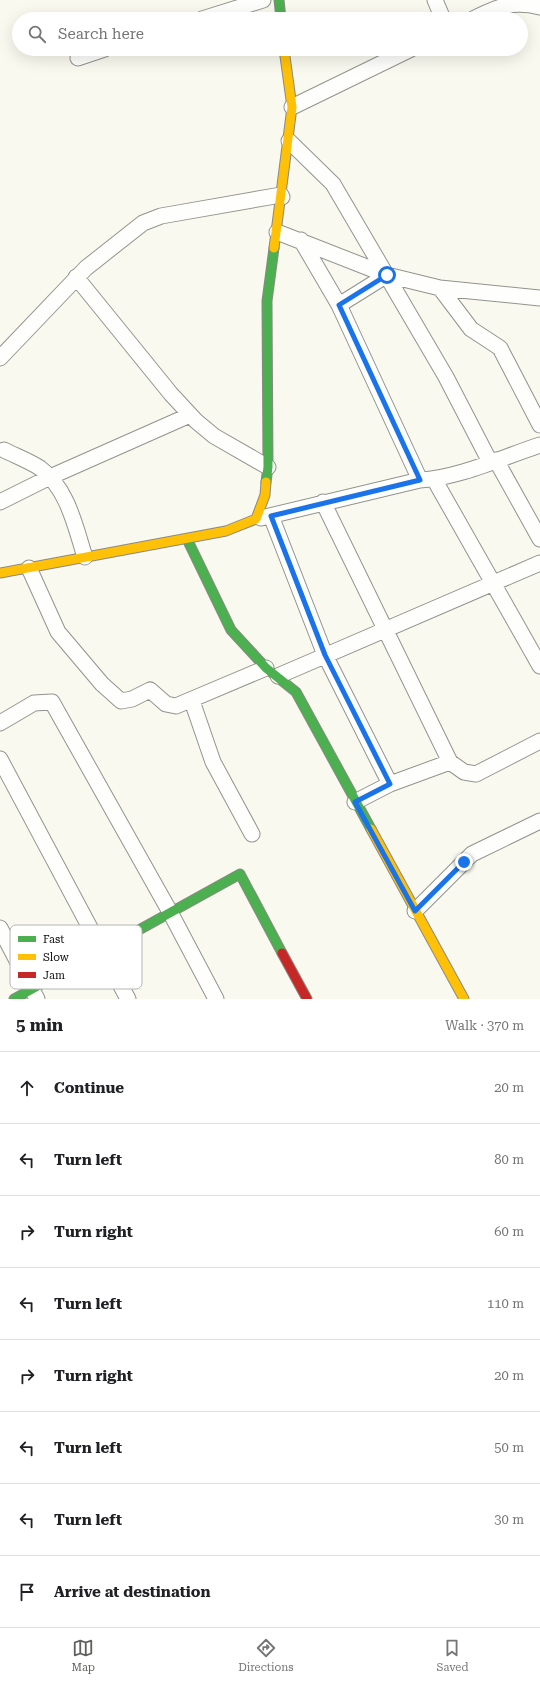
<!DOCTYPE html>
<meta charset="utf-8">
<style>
:root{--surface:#fff;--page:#f2f2f2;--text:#202124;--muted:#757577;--line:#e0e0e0;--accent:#5f5f5b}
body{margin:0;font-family:"Roboto Serif",serif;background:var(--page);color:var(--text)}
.stop{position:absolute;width:12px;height:12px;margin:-9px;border:3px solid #1a73e8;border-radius:50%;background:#fff}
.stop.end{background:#1a73e8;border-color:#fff;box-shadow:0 1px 4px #0008}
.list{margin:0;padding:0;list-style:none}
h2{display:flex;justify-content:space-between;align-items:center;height:52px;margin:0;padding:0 16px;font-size:17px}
h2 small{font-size:13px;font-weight:400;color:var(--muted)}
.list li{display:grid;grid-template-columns:26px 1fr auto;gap:12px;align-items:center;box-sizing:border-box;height:72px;padding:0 16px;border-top:1px solid var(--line)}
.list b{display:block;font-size:15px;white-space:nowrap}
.list em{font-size:13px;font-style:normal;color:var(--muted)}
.icon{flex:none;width:22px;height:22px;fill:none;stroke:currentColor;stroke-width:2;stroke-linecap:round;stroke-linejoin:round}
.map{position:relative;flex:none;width:540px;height:999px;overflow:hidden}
.search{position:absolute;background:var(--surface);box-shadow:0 4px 16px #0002;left:12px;right:12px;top:12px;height:44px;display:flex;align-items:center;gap:10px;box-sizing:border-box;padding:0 14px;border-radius:22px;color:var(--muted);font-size:15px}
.sheet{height:628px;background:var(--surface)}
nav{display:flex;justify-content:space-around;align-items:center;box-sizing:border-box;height:56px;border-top:1px solid var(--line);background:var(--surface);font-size:11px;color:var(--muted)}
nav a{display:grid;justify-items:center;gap:2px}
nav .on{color:var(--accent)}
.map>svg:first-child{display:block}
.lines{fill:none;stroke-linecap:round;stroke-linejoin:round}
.street-casing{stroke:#93938e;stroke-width:17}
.fast-casing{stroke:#8a8985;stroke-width:11}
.slow-casing{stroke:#8a8985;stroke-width:11}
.jam-casing{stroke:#8a8985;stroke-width:11}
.street{stroke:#fefefd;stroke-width:15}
.fast{stroke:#4caf50;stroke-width:9}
.slow{stroke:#ffc107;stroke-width:9}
.jam{stroke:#c62828;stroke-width:9}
.route{stroke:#1a73e8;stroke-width:5}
.key{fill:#fff;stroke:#b6b6b6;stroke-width:1}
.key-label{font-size:11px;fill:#0c0c0c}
</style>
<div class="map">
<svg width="540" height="999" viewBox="0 0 540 999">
<rect width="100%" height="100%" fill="#faf9ef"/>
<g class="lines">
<g class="street-casing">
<path id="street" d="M 435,0 L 443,19
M 202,19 L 263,0
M 473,19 C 497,7 512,0 540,7
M 78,58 L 105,49
M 292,107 L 411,49
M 289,141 L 333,184 L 446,377 L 490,462
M 277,232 L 387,275 L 440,288 L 540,298
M 301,240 L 339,305
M 387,275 L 339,305 L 420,480
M 76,277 L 171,394 L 196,421 L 214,436 L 268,467
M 440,288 L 471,329 L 500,348 L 540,425
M 0,358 L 86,268 L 143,223 L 161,216 L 281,195 L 282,197
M 4,450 C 16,456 29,461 40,468 C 68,489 75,526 85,557
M 496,460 L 540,539
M 434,479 L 540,666
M 0,502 L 50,477 L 190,415
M 323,502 L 450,762 L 464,772 L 476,774 L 540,741
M 271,516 L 325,655 L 390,784
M 261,518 L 420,480 C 459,478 503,457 540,445
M 29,568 L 58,632 L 102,684 L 121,701 L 132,699 L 150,690 L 166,704 L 176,706 L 266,668
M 278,676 L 540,563
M 192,701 L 213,762 L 252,834
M 0,723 L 34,703 L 52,702 L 170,912 L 216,999
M 0,759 L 128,999
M 355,802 L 390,784 L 450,762
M 415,911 L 472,854 L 540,821
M 0,928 L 37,999"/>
</g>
<g class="fast-casing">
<path id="fast" d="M 279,0 L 281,19
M 266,482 L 268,467 L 267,301 L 274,248
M 187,539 L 231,630 L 266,668 L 296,692 L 371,829
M 14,999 L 240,874 L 282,953"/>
</g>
<g class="slow-casing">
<path id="slow" d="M 274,248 L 292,107 L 284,49
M 0,573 L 226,531 L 256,519 L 265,495 L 266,482
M 371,829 L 464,999"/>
</g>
<g class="jam-casing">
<path id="jam" d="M 282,953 L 307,999"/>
</g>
<use href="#street" class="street"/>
<use href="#fast" class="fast"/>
<use href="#slow" class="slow"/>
<use href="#jam" class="jam"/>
</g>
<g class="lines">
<path class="route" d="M 387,275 L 339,305 L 420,480 L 271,516 L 325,655 L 390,784 L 355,802 L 415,911 L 464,862"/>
</g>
<rect x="10" y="925" width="132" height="64" rx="6" class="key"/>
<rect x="18" y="936" width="18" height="6" fill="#4caf50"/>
<rect x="18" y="954" width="18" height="6" fill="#ffc107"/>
<rect x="18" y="972" width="18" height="6" fill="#c62828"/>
<g class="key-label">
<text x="43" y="943">Fast</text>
<text x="43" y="961">Slow</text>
<text x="43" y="979">Jam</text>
</g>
</svg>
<div class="stop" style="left:387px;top:275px"></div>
<div class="stop end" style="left:464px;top:862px"></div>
<div class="search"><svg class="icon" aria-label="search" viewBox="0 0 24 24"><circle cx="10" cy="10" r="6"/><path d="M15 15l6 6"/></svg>Search here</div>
</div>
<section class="sheet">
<h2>5 min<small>Walk · 370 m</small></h2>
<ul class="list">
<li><svg class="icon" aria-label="ahead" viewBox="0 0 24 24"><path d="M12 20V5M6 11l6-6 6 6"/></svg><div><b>Continue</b></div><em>20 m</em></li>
<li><svg class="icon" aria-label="left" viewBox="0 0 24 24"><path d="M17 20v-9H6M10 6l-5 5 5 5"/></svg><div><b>Turn left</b></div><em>80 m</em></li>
<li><svg class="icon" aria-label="right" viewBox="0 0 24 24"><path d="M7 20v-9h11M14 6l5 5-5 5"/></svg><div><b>Turn right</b></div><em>60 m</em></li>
<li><svg class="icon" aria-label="left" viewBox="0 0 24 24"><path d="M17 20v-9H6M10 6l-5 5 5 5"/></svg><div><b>Turn left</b></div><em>110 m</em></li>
<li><svg class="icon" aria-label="right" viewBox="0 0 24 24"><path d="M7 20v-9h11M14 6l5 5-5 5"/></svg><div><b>Turn right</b></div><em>20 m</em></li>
<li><svg class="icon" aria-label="left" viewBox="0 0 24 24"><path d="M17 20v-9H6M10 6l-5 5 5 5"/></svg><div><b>Turn left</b></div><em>50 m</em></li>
<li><svg class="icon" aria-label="left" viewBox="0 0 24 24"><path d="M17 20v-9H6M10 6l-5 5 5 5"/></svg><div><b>Turn left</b></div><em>30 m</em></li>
<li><svg class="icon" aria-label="arrive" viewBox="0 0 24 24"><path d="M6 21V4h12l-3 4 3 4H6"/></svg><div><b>Arrive at destination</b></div></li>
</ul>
</section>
<nav>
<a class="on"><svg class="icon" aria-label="map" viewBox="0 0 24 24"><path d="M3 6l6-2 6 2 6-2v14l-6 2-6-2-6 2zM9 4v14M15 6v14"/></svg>Map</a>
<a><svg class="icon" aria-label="directions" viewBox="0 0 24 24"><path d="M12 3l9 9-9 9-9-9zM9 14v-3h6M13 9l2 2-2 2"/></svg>Directions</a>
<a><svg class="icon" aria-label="saved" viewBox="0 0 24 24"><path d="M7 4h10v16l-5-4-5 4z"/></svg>Saved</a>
</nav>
